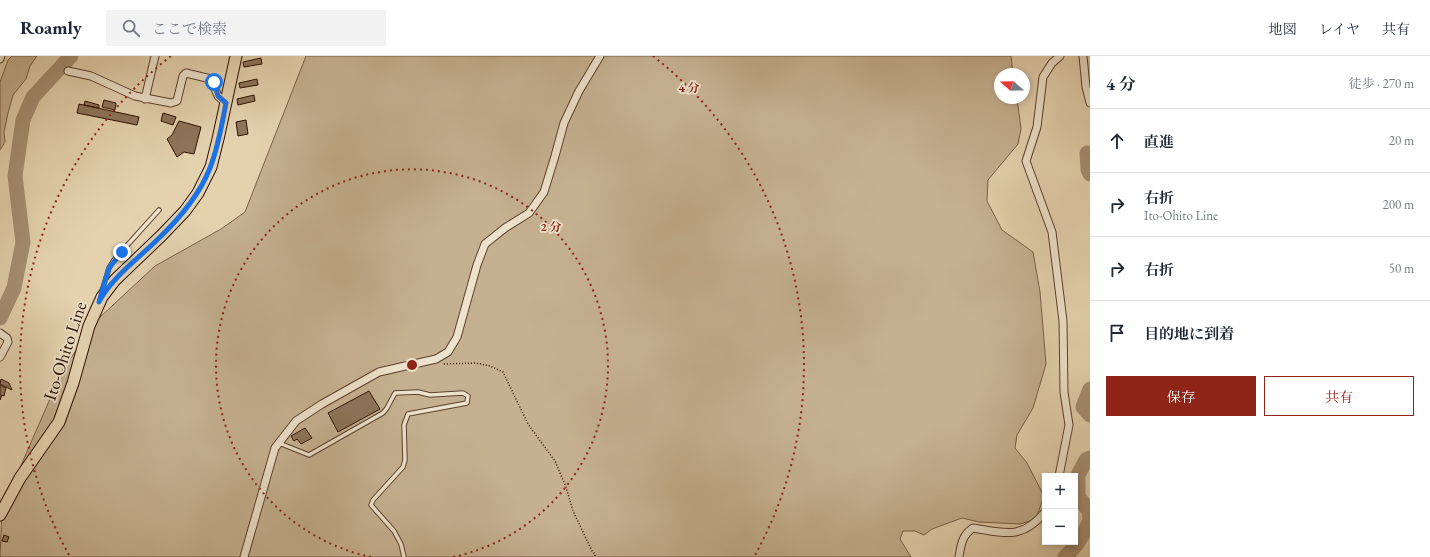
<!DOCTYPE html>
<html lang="ja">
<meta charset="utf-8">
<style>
:root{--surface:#fff;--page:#f2f2f3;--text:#1f2937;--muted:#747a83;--line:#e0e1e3;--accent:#8f2418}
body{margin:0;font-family:"EB Garamond","Noto Serif JP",serif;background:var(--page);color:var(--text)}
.controls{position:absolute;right:12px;bottom:12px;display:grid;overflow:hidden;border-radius:0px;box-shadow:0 2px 6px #0003}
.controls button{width:36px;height:36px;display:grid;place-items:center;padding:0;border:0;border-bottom:1px solid var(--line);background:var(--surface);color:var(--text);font:20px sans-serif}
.compass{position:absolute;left:994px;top:12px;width:36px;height:36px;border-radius:50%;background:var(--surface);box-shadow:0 2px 6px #0003;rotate:290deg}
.stop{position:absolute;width:12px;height:12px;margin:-9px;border:3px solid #1a73e8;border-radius:50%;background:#fff}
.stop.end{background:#1a73e8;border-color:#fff;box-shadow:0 1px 4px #0008}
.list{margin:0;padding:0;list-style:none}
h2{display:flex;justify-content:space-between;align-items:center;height:52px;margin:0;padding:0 16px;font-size:17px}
h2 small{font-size:13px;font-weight:400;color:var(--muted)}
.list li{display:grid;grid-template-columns:26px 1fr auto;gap:12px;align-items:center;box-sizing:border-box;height:64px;padding:0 16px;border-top:1px solid var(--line)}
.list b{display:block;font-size:15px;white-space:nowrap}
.list p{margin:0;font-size:13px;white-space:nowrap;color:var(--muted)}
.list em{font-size:13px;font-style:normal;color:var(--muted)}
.actions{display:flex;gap:8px;padding:12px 16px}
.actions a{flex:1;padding:9px 0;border:1px solid var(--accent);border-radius:0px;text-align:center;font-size:14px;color:var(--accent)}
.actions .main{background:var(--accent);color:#fff}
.icon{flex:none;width:22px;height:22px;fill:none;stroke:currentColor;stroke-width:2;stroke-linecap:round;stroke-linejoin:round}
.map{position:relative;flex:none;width:1090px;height:501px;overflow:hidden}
header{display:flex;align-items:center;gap:24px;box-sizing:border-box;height:56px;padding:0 20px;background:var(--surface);border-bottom:1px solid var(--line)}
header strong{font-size:19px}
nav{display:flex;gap:22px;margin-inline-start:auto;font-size:14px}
.search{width:280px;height:36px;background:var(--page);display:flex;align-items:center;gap:10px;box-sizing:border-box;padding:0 14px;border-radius:0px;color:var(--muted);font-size:15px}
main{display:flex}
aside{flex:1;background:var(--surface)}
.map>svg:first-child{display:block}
.green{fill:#c5b191;stroke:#7a6049}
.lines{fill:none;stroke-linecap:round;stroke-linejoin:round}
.river{stroke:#a69074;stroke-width:15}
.building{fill:#8d755b;stroke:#2f1001}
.service-casing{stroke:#5c402c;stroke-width:5.5}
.minor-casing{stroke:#5c402c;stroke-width:9}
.primary-casing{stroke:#2f1001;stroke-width:13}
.path{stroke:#2f1001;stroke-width:1.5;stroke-dasharray:1 2;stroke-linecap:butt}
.service{stroke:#ede2cb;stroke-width:3.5}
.minor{stroke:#ede2cb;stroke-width:7}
.primary{stroke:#e4d2af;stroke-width:11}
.route{stroke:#1a73e8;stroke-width:5}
.ring{fill:none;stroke:#8f2418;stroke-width:2;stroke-dasharray:2 4}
.labels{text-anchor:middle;stroke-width:3.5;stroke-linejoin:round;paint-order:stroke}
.street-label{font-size:18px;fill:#2f1001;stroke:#ede2cb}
.centre{fill:#8f2418;stroke:#ede2cb;stroke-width:2}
.ring-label{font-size:12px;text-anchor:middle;font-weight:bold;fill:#8f2418;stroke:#ede2cb;stroke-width:3.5;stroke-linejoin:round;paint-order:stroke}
</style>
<header>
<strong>Roamly</strong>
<div class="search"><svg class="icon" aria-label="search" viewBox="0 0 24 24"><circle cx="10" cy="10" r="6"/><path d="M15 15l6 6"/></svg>ここで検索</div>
<nav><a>地図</a><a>レイヤ</a><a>共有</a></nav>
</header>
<main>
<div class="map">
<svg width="1090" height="501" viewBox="0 0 1090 501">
<rect width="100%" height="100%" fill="#e4d2af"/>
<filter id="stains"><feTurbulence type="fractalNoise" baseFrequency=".005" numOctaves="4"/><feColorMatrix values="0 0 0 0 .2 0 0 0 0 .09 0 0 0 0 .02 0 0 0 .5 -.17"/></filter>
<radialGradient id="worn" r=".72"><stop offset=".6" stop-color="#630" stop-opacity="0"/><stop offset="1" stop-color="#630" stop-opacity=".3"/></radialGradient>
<path class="green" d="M 12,0 L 37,0 L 30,10 L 26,23 L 13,39 L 8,57 L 4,76 L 5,86 L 0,94 L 0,26 L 8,4 Z
M 306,0 L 1011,0 L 1013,18 L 1000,18 L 1000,42 L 1017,42 L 1021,73 L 1018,88 L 988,124 L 987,145 L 1002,174 L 1033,196 L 1040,236 L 1046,308 L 1033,352 L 1017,379 L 1015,392 L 1027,407 L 1044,440 L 1036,463 L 1020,468 L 979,466 L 962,462 L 932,473 L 924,479 L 915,475 L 903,475 L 900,483 L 911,501 L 0,501 L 2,453 L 63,313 L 98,263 L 155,210 L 221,173 L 245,156 Z"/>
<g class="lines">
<path class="river" d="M 1087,97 L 1088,114 L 1090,118
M 0,262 L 14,232 L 23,186 L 15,120 L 23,64 L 33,41 L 71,0
M 1090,333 L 1083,351 L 1090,359
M 1090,402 L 1086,404 L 1078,419 L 1078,440 L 1089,455 L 1090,463
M 1065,501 C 1077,490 1084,479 1090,464"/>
</g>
<path class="building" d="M 261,2 L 262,8 L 244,11 L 243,6 Z
M 257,23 L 258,29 L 240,32 L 239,27 Z
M 254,39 L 255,45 L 238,49 L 237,43 Z
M 104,44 L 116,47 L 115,54 L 102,51 Z
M 85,45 L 99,49 L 99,52 L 84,49 Z
M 79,48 L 139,61 L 137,69 L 77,57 Z
M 163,57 L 176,61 L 173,69 L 161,65 Z
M 246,64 L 248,78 L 238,80 L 236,66 Z
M 179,65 L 201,71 L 194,98 L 184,96 L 177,101 L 167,83 L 172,79 Z
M 1,323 L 9,327 L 12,334 L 0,328 Z
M 0,329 L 6,332 L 4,340 L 2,339 L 0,344 Z
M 369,335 L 380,353 L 338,376 L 328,357 Z
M 305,372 L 312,382 L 301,388 L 297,383 L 294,385 L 291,380 Z
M 4,479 L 9,481 L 7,486 L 2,485 Z"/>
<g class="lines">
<g class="service-casing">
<path id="service" d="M 102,235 L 109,212 L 114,204 L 159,154
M 279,387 L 309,399 L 383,357 L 387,352 L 395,337 L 418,336 L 430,339 L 463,337 L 468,340 L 467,347 L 408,358 L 404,369 L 405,404 L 403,411 L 373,444 L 371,449 L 394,475 L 401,488 L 404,501"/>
</g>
<g class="minor-casing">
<path id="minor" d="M 1083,0 L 1086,31 L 1090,47
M 0,3 L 1,0
M 68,15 L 91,20 L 135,40 L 171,47 L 177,45 L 183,20 L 186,17 L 211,23 L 218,40 L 226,47
M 145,43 L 155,0
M 0,277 L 7,282 L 8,286 L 0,301
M 1059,420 L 1069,369 L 1064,336 L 1063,265 L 1052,176 L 1026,105 L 1037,71 L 1043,21 L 1052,7 L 1060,0
M 244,501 L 275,392 L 296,365 L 322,348 L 379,316 L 436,303 L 448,296 L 457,281 L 477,209 L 485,188 L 505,172 L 529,157 L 544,136 L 555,100 L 564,67 L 579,35 L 600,0
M 959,501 C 961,489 962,479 973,472 C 1005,477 1022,484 1045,456"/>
</g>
<g class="primary-casing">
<path id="primary" d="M 0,459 L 20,422 L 59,366 L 73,327 L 89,270 L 102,241 L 115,224 L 162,179 L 185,155 L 198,137 L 211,111 L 218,83 L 236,0"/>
</g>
<path class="path" d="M 444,308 L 476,307 L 490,310 L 503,316 L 528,368 L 555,405 L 566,431 L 573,455 L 592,495 L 595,498 L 595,501"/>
<use href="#service" class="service"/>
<use href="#minor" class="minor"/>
<use href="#primary" class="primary"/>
</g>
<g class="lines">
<path class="route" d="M 122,196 L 109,212 L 99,246 C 111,222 139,202 158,183 C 179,163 199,140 210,112 C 218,92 222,68 226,47 L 218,40 L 214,26"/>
</g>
<g class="ring">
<path d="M371 501A196 196 0 1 1 453 501"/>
<path d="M69 499A392 392 0 0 1 171 0M653 0A392 392 0 0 1 755 499"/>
</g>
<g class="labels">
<g class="street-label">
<text transform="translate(65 295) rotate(-72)" y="6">Ito-Ohito Line</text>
</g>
</g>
<circle cx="412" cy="309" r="6" class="centre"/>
<g class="ring-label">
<text x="689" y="36">4 分</text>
<text x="551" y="175">2 分</text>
</g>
<rect width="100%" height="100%" filter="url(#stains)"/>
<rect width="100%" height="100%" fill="url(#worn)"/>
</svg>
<div class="controls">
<button>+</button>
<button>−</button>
</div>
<svg class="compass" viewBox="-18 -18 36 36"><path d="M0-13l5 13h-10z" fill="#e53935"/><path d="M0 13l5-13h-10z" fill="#747a83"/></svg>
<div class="stop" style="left:214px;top:26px"></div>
<div class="stop end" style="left:122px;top:196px"></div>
</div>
<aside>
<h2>4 分<small>徒歩 · 270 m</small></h2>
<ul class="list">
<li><svg class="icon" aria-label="ahead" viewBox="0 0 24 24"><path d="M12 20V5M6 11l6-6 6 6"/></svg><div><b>直進</b></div><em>20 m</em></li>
<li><svg class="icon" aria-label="right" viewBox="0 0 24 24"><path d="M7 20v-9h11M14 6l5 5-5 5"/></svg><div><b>右折</b><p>Ito-Ohito Line</p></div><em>200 m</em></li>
<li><svg class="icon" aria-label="right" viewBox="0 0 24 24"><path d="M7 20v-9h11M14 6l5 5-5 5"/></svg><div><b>右折</b></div><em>50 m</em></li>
<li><svg class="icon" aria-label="arrive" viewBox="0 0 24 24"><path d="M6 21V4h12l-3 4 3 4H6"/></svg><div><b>目的地に到着</b></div></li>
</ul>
<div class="actions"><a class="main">保存</a><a>共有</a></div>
</aside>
</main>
